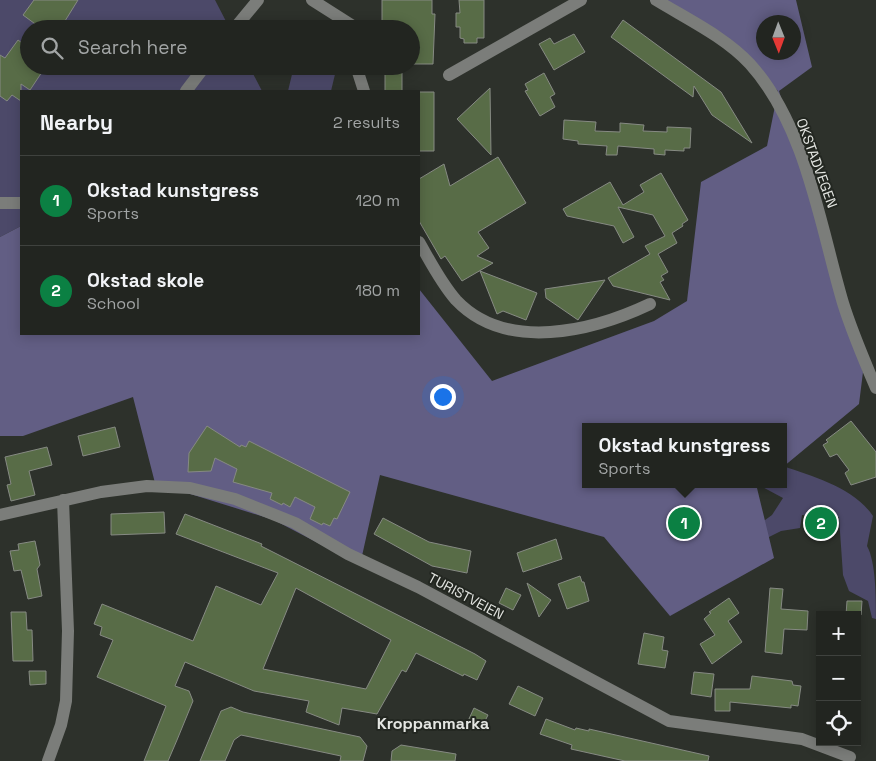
<!DOCTYPE html>
<meta charset="utf-8">
<style>
:root{--surface:#222520;--page:#2a2d29;--text:#f1f3f6;--muted:#a2a5a5;--line:#3f423e;--accent:#0b8043}
body{margin:0;font-family:"Space Grotesk",sans-serif;background:var(--page);color:var(--text)}
.controls{position:absolute;right:15px;bottom:15px;display:grid;overflow:hidden;border-radius:0px;box-shadow:0 2px 12px #0003}
.controls button{width:45px;height:45px;display:grid;place-items:center;padding:0;border:0;border-bottom:1px solid var(--line);background:var(--surface);color:var(--text);font:25px sans-serif}
.compass{position:absolute;left:756px;top:15px;width:45px;height:45px;border-radius:50%;background:var(--surface);box-shadow:0 2px 12px #0003;rotate:179deg}
.you{position:absolute;left:442px;top:396px;width:18px;height:18px;margin:-12px;border:4px solid #fff;border-radius:50%;background:#1a73e8;box-shadow:0 0 0 8px #1a73e833}
.badge{display:grid;place-items:center;width:32px;height:32px;border-radius:50%;background:var(--accent);color:#fff;font-size:16px;font-weight:700}
.pin{position:absolute;translate:-50% -50%;border:2px solid #fff;box-shadow:0 1px 5px #0006}
.popup{position:absolute;left:582px;top:423px;width:205px;height:65px;box-sizing:border-box;display:grid;place-content:center;border-radius:0px;background:var(--surface);filter:drop-shadow(0 1px 4px #0005);font-size:16px;white-space:nowrap;color:var(--muted)}
.popup b{font-size:19px;color:var(--text)}
.popup::after{content:'';position:absolute;left:50%;top:100%;margin-left:-10px;border:10px solid transparent;border-top-color:var(--surface)}
.list{margin:0;padding:0;list-style:none}
h2{display:flex;justify-content:space-between;align-items:center;height:65px;margin:0;padding:0 20px;font-size:21px}
h2 small{font-size:16px;font-weight:400;color:var(--muted)}
.list li{display:grid;grid-template-columns:32px 1fr auto;gap:15px;align-items:center;box-sizing:border-box;height:90px;padding:0 20px;border-top:1px solid var(--line)}
.list b{display:block;font-size:19px;white-space:nowrap}
.list p{margin:0;font-size:16px;white-space:nowrap;color:var(--muted)}
.list em{font-size:16px;font-style:normal;color:var(--muted)}
.icon{flex:none;width:28px;height:28px;fill:none;stroke:currentColor;stroke-width:2;stroke-linecap:round;stroke-linejoin:round}
.map{position:relative;flex:none;width:876px;height:761px;overflow:hidden}
.search{position:absolute;background:var(--surface);box-shadow:0 2px 12px #0003;left:20px;top:20px;width:400px;height:55px;display:flex;align-items:center;gap:12px;box-sizing:border-box;padding:0 18px;border-radius:28px;color:var(--muted);font-size:19px}
.panel{position:absolute;background:var(--surface);box-shadow:0 2px 12px #0003;left:20px;top:90px;width:400px;height:245px;border-radius:0px}
.map>svg:first-child{display:block}
.green{fill:#4c4969}
.forest{fill:#625e84;fill-rule:evenodd}
.building{fill:#586c47;stroke:#868a83;fill-rule:evenodd}
.lines{fill:none;stroke-linecap:round;stroke-linejoin:round}
.minor{stroke:#7b7d7a;stroke-width:12}
.labels{text-anchor:middle;stroke-width:4;stroke-linejoin:round;paint-order:stroke}
.street-label{font-size:14px;fill:#e4e6e2;stroke:#232721}
.quarter-label{font-size:16px;font-weight:bold;fill:#e4e6e2;stroke:#232721}
</style>
<div class="map">
<svg width="876" height="761" viewBox="0 0 876 761">
<rect width="100%" height="100%" fill="#2d312b"/>
<path class="green" d="M 0,0 L 215,0 L 230,29 L 29,29 L 29,66 L 249,66 L 262,91 L 21,91 L 21,226 L 0,237 Z
M 294,66 L 337,66 L 331,91 L 288,91 Z
M 783,466 C 814,477 853,487 873,516 L 867,546 C 876,562 876,598 876,619 L 872,618 L 868,601 L 849,591 L 843,575 L 839,517 L 802,515 L 800,528 L 781,531 L 767,538 L 761,523 L 772,515 L 783,498 L 757,484 L 783,484 Z"/>
<path class="forest" d="M 653,0 L 796,0 L 812,67 L 779,91 L 863,372 L 859,404 L 783,467 L 783,427 L 585,427 L 585,484 L 762,484 L 757,488 L 774,558 L 670,616 L 604,537 L 380,475 L 360,565 L 274,520 L 155,483 L 133,397 L 23,436 L 0,436 L 0,237 L 21,226 L 21,334 L 419,334 L 419,289 L 492,381 L 654,321 L 687,301 L 701,182 L 767,146 L 778,91 L 704,27 ZM 764,22 L 794,22 L 794,52 L 764,52 Z"/>
<path class="building" d="M 34,0 L 78,0 L 60,29 L 48,23 L 42,29 L 23,15 Z
M 382,0 L 432,0 L 432,14 L 435,14 L 433,64 L 411,64 L 411,29 L 382,29 Z
M 459,0 L 484,0 L 484,38 L 477,38 L 477,43 L 464,43 L 464,39 L 460,38 L 460,27 L 456,27 L 456,13 L 460,13 Z
M 623,20 L 721,92 L 752,143 L 712,115 L 694,86 L 693,97 L 611,37 Z
M 574,34 L 585,52 L 554,70 L 539,44 L 550,38 L 554,44 Z
M 18,40 L 29,48 L 29,66 L 46,66 L 30,90 L 21,84 L 21,101 L 12,95 L 7,101 L 0,96 L 0,55 L 5,58 Z
M 385,66 L 402,66 L 402,91 L 385,91 Z
M 544,73 L 555,94 L 550,97 L 555,107 L 540,116 L 525,91 L 528,90 L 525,84 Z
M 490,88 L 491,155 L 457,119 Z
M 419,92 L 434,92 L 434,151 L 419,151 Z
M 564,120 L 596,122 L 595,131 L 620,132 L 620,123 L 644,125 L 643,131 L 667,132 L 667,127 L 691,128 L 690,148 L 684,148 L 684,151 L 665,150 L 665,155 L 654,154 L 654,149 L 618,146 L 617,155 L 606,155 L 607,146 L 578,144 L 578,141 L 563,139 Z
M 498,157 L 526,203 L 478,232 L 489,248 L 477,256 L 493,263 L 462,281 L 445,256 L 441,259 L 419,221 L 419,179 L 444,164 L 450,186 Z
M 661,173 L 688,220 L 682,224 L 683,226 L 672,233 L 677,243 L 658,254 L 668,272 L 661,276 L 664,280 L 660,282 L 670,300 L 613,286 L 608,278 L 650,254 L 645,246 L 665,236 L 653,215 L 618,207 L 634,237 L 623,243 L 614,226 L 567,216 L 563,209 L 610,182 L 623,205 L 644,192 L 640,185 Z
M 480,271 L 537,293 L 526,320 L 503,311 L 497,314 Z
M 605,280 L 578,320 L 546,298 L 545,289 Z
M 851,421 L 876,452 L 876,477 L 851,485 L 845,473 L 849,470 L 837,454 L 830,457 L 823,445 L 828,442 L 826,440 Z
M 207,426 L 240,447 L 241,445 L 246,447 L 249,441 L 350,492 L 337,519 L 334,518 L 330,526 L 323,523 L 322,525 L 310,519 L 315,507 L 295,497 L 290,507 L 283,503 L 282,505 L 270,499 L 272,493 L 233,482 L 237,469 L 215,458 L 211,471 L 188,472 L 189,453 Z
M 115,427 L 120,447 L 83,456 L 78,436 Z
M 47,447 L 52,465 L 29,471 L 35,495 L 11,501 L 7,485 L 11,484 L 5,457 Z
M 164,512 L 165,533 L 111,535 L 111,514 Z
M 185,514 L 262,544 L 261,546 L 475,654 L 486,661 L 477,680 L 464,674 L 463,676 L 416,653 L 406,672 L 402,670 L 377,714 L 342,708 L 339,725 L 306,712 L 309,701 L 254,691 L 185,662 L 175,686 L 189,691 L 193,701 L 177,740 L 168,761 L 144,761 L 166,706 L 97,677 L 113,640 L 100,635 L 102,627 L 94,624 L 102,604 L 193,641 L 216,586 L 261,605 L 278,573 L 176,534 ZM 296,588 L 391,640 L 366,689 L 263,669 Z
M 383,518 L 429,542 L 471,551 L 467,573 L 432,566 L 374,534 Z
M 556,539 L 562,559 L 523,572 L 517,553 Z
M 35,541 L 40,565 L 37,569 L 42,596 L 28,599 L 21,570 L 14,571 L 10,551 L 19,550 L 18,544 Z
M 580,576 L 582,582 L 584,582 L 589,601 L 567,609 L 558,584 Z
M 527,583 L 551,600 L 539,617 Z
M 506,588 L 521,595 L 513,610 L 499,603 Z
M 770,588 L 783,589 L 781,609 L 808,611 L 807,630 L 784,629 L 782,654 L 765,652 Z
M 729,598 L 739,613 L 728,621 L 742,642 L 712,664 L 700,644 L 715,635 L 704,619 L 711,613 L 709,612 Z
M 847,601 L 862,601 L 861,615 L 846,615 Z
M 11,612 L 26,612 L 27,630 L 32,630 L 33,661 L 13,661 Z
M 644,633 L 664,637 L 662,650 L 668,651 L 665,668 L 638,664 Z
M 29,671 L 46,671 L 46,684 L 30,685 Z
M 694,672 L 714,674 L 711,697 L 691,694 Z
M 752,676 L 792,681 L 793,685 L 801,686 L 798,706 L 791,705 L 791,708 L 730,702 L 730,711 L 715,711 L 715,689 L 750,689 Z
M 518,686 L 543,698 L 535,716 L 509,704 Z
M 231,707 L 243,712 L 360,737 L 367,746 L 363,761 L 340,761 L 341,756 L 241,735 L 234,740 L 225,761 L 200,761 L 221,711 Z
M 474,708 L 488,715 L 482,727 L 468,721 Z
M 546,719 L 575,730 L 576,728 L 589,731 L 589,729 L 709,756 L 708,761 L 625,761 L 571,749 L 572,745 L 540,734 Z
M 401,745 L 456,754 L 455,761 L 391,761 L 392,751 Z"/>
<g class="lines">
<path class="minor" d="M 312,0 L 353,26 L 354,29
M 656,0 C 687,19 725,37 750,64 C 806,126 820,225 843,303 C 852,332 864,360 876,388
M 234,29 L 258,0
M 356,66 L 364,91
M 449,75 L 581,0
M 186,91 L 205,66
M 0,203 L 21,203
M 419,242 C 430,261 441,283 456,300 C 506,353 593,331 650,304
M 0,515 L 101,492 L 147,486 L 190,488 L 235,499 L 295,523 L 348,554 L 418,587 L 669,721 L 802,739 L 850,757
M 48,761 L 61,725 L 66,701 L 68,631 L 63,500"/>
</g>
<g class="labels">
<g class="street-label">
<text transform="translate(817 163) rotate(70)" y="5">OKSTADVEGEN</text>
<text transform="translate(466 596) rotate(28)" y="5">TURISTVEIEN</text>
</g>
<g class="quarter-label">
<text x="433" y="729">Kroppanmarka</text>
</g>
</g>
</svg>
<div class="controls">
<button>+</button>
<button>−</button>
<button><svg class="icon" aria-label="locate" viewBox="0 0 24 24"><circle cx="12" cy="12" r="6"/><path d="M12 2v4M12 18v4M2 12h4M18 12h4"/></svg></button>
</div>
<svg class="compass" viewBox="-18 -18 36 36"><path d="M0-13l5 13h-10z" fill="#e53935"/><path d="M0 13l5-13h-10z" fill="#a2a5a5"/></svg>
<div class="you"></div>
<div class="pin badge" style="left:684px;top:523px">1</div>
<div class="popup"><b>Okstad kunstgress</b>Sports</div>
<div class="pin badge" style="left:821px;top:523px">2</div>
<div class="search"><svg class="icon" aria-label="search" viewBox="0 0 24 24"><circle cx="10" cy="10" r="6"/><path d="M15 15l6 6"/></svg>Search here</div>
<section class="panel">
<h2>Nearby<small>2 results</small></h2>
<ul class="list">
<li><span class="badge">1</span><div><b>Okstad kunstgress</b><p>Sports</p></div><em>120 m</em></li>
<li><span class="badge">2</span><div><b>Okstad skole</b><p>School</p></div><em>180 m</em></li>
</ul>
</section>
</div>
